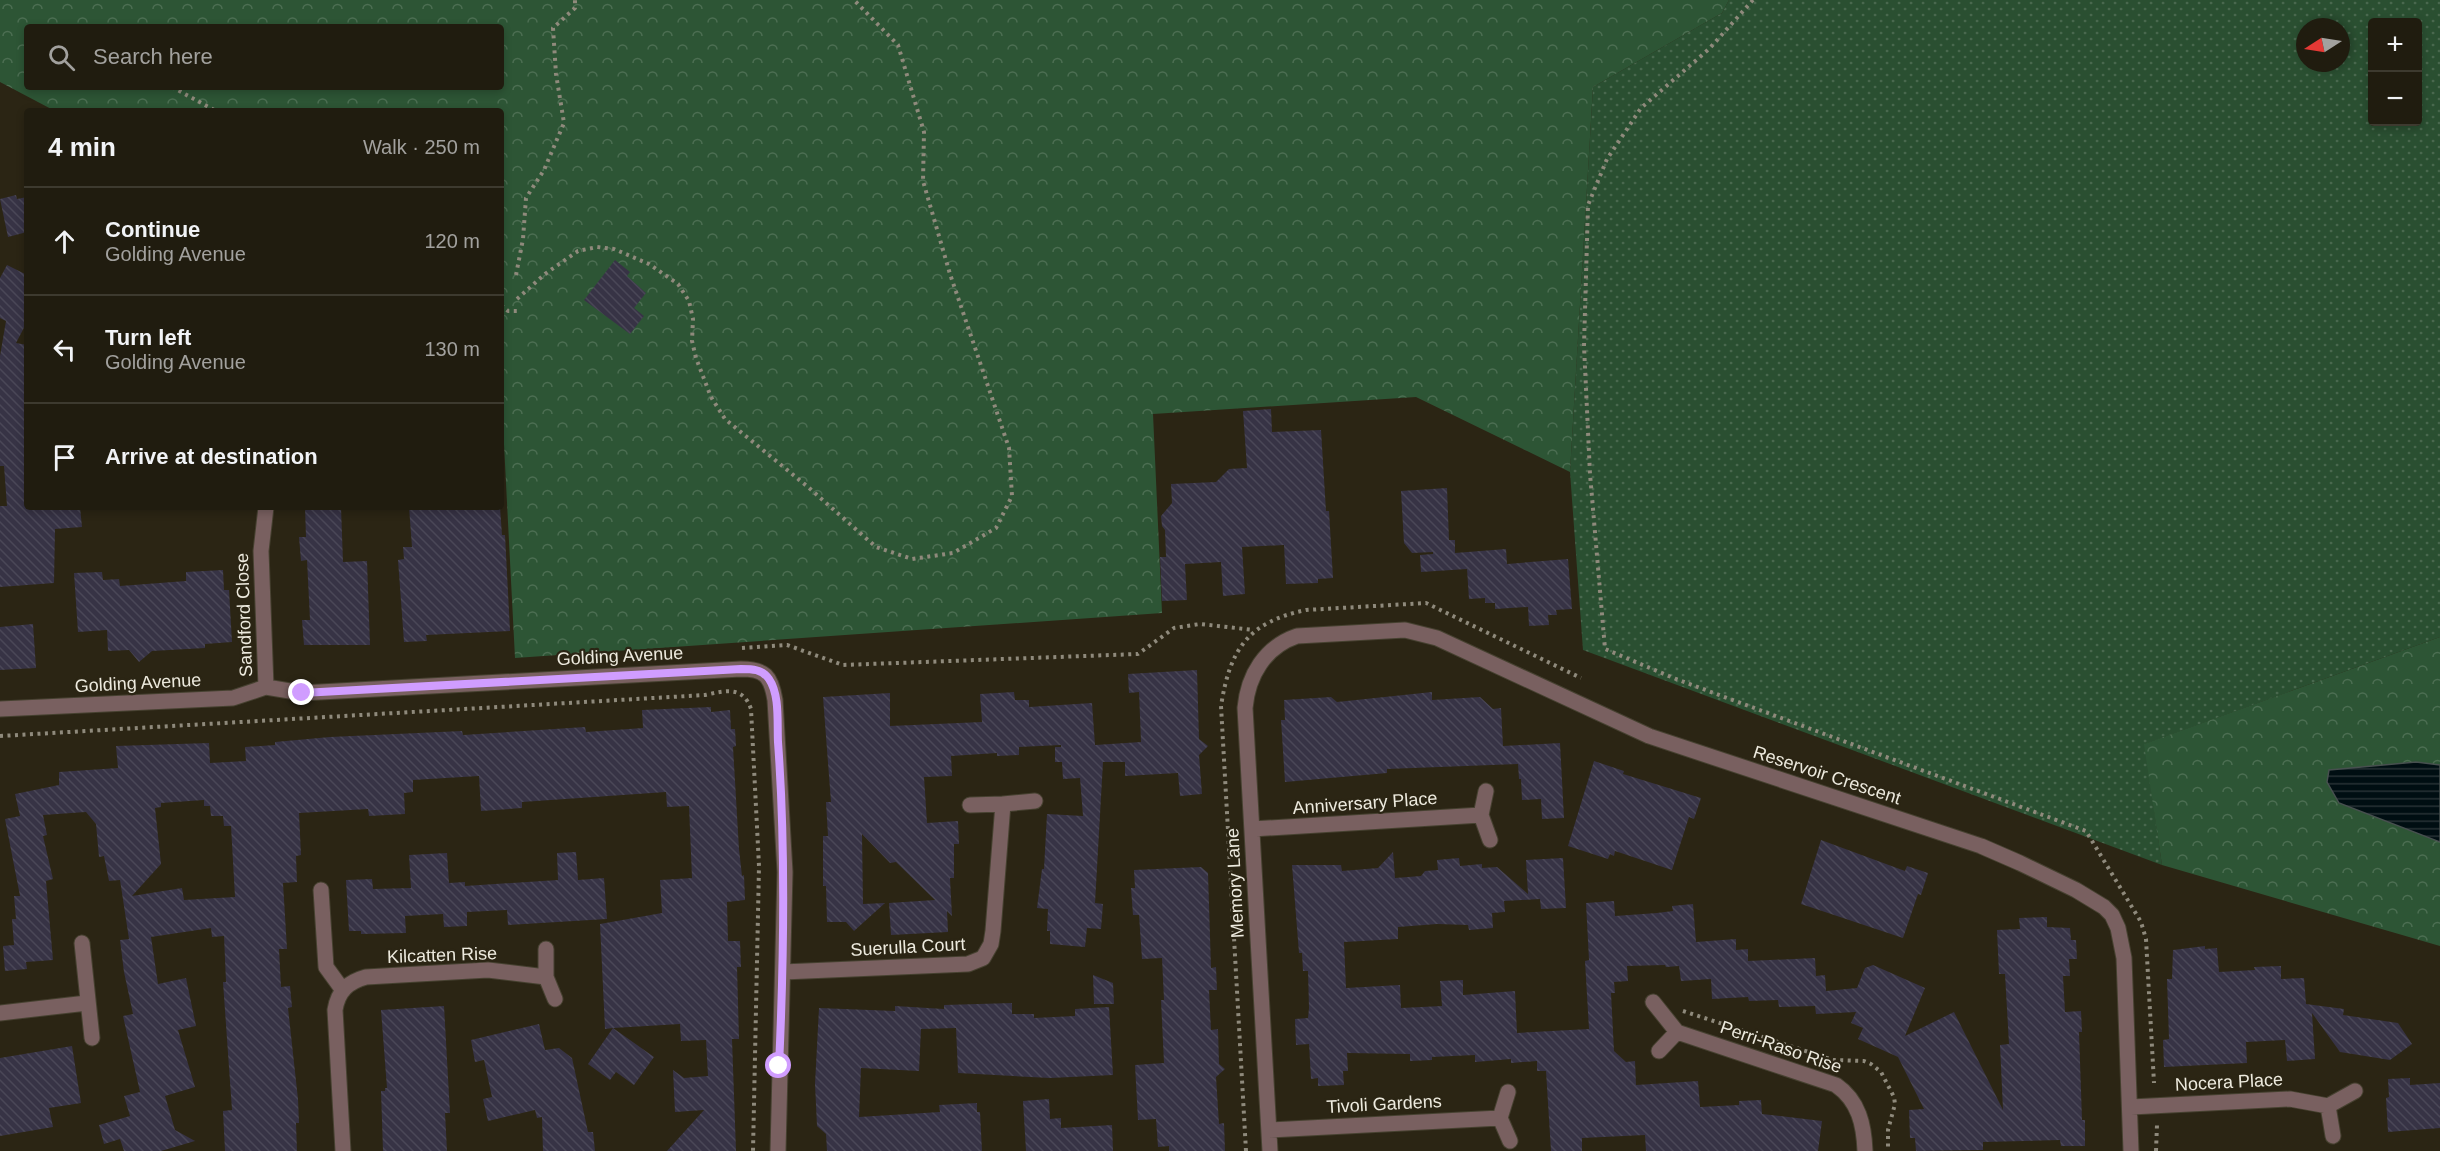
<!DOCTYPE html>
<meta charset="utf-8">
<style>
:root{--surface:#201c0f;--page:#2d291d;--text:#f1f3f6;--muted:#a2a19e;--line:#3d3a2f}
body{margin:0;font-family:Arial,sans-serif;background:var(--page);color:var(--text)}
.controls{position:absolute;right:18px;top:18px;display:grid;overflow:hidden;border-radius:6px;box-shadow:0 3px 9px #0003}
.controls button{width:54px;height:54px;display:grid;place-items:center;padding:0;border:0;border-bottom:2px solid var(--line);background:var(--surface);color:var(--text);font:30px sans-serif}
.compass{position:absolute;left:2296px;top:18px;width:54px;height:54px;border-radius:50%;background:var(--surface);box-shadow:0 3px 9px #0003;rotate:258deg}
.stop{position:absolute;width:18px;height:18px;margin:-14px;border:4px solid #d09dff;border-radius:50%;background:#fff}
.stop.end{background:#d09dff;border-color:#fff;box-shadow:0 2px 6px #0008}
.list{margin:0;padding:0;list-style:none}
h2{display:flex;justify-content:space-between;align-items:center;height:78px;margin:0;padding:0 24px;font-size:26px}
h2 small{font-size:20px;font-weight:400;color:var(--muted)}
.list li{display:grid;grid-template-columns:39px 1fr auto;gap:18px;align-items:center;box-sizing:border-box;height:108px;padding:0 24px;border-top:2px solid var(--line)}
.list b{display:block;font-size:22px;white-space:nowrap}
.list p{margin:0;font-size:20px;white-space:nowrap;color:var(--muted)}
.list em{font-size:20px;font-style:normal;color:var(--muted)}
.icon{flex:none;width:33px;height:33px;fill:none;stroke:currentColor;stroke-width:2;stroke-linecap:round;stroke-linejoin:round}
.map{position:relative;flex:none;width:2440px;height:1151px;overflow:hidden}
.search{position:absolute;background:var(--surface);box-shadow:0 3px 9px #0003;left:24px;top:24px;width:480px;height:66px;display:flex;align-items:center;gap:15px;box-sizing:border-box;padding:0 21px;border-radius:6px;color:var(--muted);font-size:22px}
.panel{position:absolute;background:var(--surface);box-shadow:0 3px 9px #0003;left:24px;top:108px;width:480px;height:402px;border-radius:6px}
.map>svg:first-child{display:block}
.green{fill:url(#green-dots);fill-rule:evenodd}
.forest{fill:url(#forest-crowns);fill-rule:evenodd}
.water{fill:url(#water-rules);stroke:#47504f;stroke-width:1.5}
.building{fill:url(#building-back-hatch);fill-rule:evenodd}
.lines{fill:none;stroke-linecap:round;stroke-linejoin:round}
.street-casing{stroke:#464130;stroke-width:17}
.path{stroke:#8f8a7c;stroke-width:4;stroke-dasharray:3 4.5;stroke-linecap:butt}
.street{stroke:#796060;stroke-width:15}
.route{stroke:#d09dff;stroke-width:8}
.labels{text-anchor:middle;stroke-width:4.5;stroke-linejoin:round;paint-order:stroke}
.street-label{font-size:18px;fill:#edeade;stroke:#2b2514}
</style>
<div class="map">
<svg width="2440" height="1151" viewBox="0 0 2440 1151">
<defs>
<pattern id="green-dots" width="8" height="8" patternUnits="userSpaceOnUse" patternTransform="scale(1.5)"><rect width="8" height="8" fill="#2a4f31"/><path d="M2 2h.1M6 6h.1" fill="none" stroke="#49684e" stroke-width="1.8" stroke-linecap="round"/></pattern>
<pattern id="forest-crowns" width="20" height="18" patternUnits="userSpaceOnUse" patternTransform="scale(1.5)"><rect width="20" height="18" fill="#2d5535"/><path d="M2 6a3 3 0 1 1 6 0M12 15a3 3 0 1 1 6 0" fill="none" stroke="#4c6e52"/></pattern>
<pattern id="water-rules" width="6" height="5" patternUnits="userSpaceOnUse" patternTransform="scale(1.5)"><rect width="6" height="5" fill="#000e12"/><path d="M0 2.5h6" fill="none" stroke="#263134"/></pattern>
<pattern id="building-back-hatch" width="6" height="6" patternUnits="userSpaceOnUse" patternTransform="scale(1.5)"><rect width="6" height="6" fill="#373345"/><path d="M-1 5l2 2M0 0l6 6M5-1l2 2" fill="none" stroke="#4a4757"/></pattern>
</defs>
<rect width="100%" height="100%" fill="#2b2514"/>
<path class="green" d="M 1729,0 L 2440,0 L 2440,637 L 2145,744 L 2162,865 L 1583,650 L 1570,472 L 1593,87 L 1722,13 ZM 2372,22 L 2418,22 L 2418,122 L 2372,122 ZM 2305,27 L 2341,27 L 2341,63 L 2305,63 Z"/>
<path class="forest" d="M 0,0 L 1729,0 L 1722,13 L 1593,87 L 1570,472 L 1416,397 L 1153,414 L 1162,613 L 515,658 L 501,386 L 501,111 L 55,111 L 0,82 ZM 27,27 L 501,27 L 501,87 L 27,87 Z
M 2440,637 L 2440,946 L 2162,865 L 2144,744 Z"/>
<path class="water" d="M 2416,762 L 2440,765 L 2440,842 L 2339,803 L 2327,782 L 2329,770 Z"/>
<path class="building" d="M 16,195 L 17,199 L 27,197 L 27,232 L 8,237 L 0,199 Z
M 615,260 L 630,272 L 627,276 L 646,293 L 634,308 L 644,316 L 630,334 L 584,300 Z
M 7,265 L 27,275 L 27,322 L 16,343 L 27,345 L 24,365 L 27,365 L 27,507 L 80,507 L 82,527 L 55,529 L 54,583 L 0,587 L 0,506 L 7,506 L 4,466 L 0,466 L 0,356 L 6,321 L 0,318 L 0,278 Z
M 1271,409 L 1272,432 L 1321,430 L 1326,511 L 1329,511 L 1333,578 L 1318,579 L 1318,583 L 1286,584 L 1284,545 L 1242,547 L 1245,594 L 1223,596 L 1221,562 L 1185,564 L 1187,600 L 1162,601 L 1160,557 L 1166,557 L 1165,530 L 1162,526 L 1161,516 L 1172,503 L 1171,484 L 1216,482 L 1229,469 L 1247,468 L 1243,411 Z
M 1447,488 L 1449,540 L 1455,540 L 1455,553 L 1506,549 L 1507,564 L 1568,559 L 1572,609 L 1556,610 L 1557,615 L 1548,615 L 1549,625 L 1529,626 L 1528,607 L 1495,609 L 1495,603 L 1485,603 L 1485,598 L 1469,599 L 1467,569 L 1421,572 L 1420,555 L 1433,554 L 1433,552 L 1412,553 L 1404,543 L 1401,491 Z
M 305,507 L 341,507 L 343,562 L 367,561 L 370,645 L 304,645 L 302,620 L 310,620 L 307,560 L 301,561 L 299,537 L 306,537 Z
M 409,507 L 500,507 L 502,535 L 505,535 L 510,631 L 426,635 L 427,641 L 404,642 L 398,560 L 404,559 L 403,547 L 412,547 Z
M 223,570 L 224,590 L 229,590 L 232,642 L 205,644 L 205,648 L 152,651 L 139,662 L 129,650 L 108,651 L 107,630 L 78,632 L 74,573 L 102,572 L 103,580 L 119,579 L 120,586 L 186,581 L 186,572 Z
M 33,624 L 36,668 L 0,670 L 0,627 Z
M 1197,670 L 1199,739 L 1208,746 L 1199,755 L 1202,794 L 1180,796 L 1178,773 L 1125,776 L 1125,762 L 1103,762 L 1095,903 L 1103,904 L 1101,929 L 1087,928 L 1085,947 L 1050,944 L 1050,931 L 1047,931 L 1048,909 L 1037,908 L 1042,869 L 1044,869 L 1047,814 L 1083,816 L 1080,778 L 1063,779 L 1062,762 L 1055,762 L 1055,747 L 1061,747 L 1061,745 L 1019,747 L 1019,755 L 997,756 L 997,753 L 951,756 L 952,776 L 924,777 L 927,823 L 958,821 L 959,844 L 954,844 L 954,878 L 950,878 L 952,916 L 947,911 L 948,932 L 891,935 L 889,903 L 935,900 L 896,862 L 890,863 L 862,834 L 863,904 L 885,903 L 854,931 L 846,922 L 827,922 L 826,886 L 823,886 L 823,836 L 828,836 L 826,802 L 831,802 L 823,697 L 890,693 L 890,726 L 982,722 L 980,694 L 1014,692 L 1015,700 L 1029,700 L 1029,707 L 1092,703 L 1095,745 L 1141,742 L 1139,692 L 1129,693 L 1128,674 Z
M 1432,692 L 1432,700 L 1480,697 L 1493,709 L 1501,708 L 1503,746 L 1560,743 L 1564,818 L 1542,819 L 1541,799 L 1522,800 L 1521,779 L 1519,779 L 1518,764 L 1387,769 L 1387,773 L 1285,782 L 1281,720 L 1285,720 L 1284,700 L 1331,697 L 1337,702 Z
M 711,707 L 711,712 L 730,710 L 731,729 L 735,729 L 736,746 L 733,747 L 739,849 L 742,876 L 744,875 L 745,900 L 727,902 L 728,941 L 740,941 L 741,967 L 737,967 L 739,1039 L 732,1039 L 736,1151 L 667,1151 L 704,1110 L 675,1112 L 673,1070 L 684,1078 L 708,1076 L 706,1040 L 681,1041 L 680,1024 L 613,1028 L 654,1057 L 634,1085 L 616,1072 L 610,1080 L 588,1064 L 613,1028 L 605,1029 L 600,924 L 662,913 L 660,880 L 692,878 L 689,806 L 667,807 L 666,792 L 522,802 L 522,808 L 481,811 L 479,776 L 413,780 L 413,792 L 404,793 L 405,814 L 369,816 L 368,809 L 299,813 L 301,855 L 296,856 L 297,882 L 283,883 L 287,949 L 279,949 L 281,987 L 290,986 L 292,1007 L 288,1008 L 298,1099 L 299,1123 L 296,1123 L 297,1151 L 225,1151 L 223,1111 L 232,1110 L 223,982 L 226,982 L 224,936 L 212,937 L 211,928 L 151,937 L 158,984 L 186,978 L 196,1026 L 178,1030 L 195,1087 L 165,1096 L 175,1130 L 195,1141 L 161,1151 L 124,1151 L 120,1139 L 104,1144 L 99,1125 L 130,1116 L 124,1096 L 140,1092 L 123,1016 L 133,1014 L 124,972 L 120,940 L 129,939 L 120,880 L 109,881 L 104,856 L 99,857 L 96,824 L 86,812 L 43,815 L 47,835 L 43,836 L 53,879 L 46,881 L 53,960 L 26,962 L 27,969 L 5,971 L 3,946 L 14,945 L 12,919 L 16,919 L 14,896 L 20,896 L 5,819 L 20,816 L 15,794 L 59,785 L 59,772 L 118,768 L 116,746 L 209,743 L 210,763 L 246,761 L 245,747 L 275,745 L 275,742 L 330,737 L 462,731 L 463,735 L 585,727 L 586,732 L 643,728 L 642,710 ZM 204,800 L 204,806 L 210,806 L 211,816 L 223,816 L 224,826 L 231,826 L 235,897 L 184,900 L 182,888 L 132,896 L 161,864 L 155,808 L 161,807 L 161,803 Z
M 1594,761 L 1624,771 L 1623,774 L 1701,798 L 1694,819 L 1689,817 L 1672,870 L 1615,851 L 1614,856 L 1610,854 L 1608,859 L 1568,846 Z
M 1821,840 L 1905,871 L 1907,866 L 1928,873 L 1921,895 L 1918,894 L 1903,938 L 1801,904 Z
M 576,852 L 578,880 L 604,878 L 607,919 L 508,925 L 507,910 L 467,912 L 467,926 L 444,927 L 443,914 L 405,916 L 406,933 L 361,934 L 361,931 L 349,931 L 346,880 L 372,879 L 373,889 L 411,888 L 409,855 L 447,853 L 449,883 L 465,882 L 465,886 L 558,880 L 557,853 Z
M 1393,852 L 1395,878 L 1421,876 L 1425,871 L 1438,870 L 1437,860 L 1459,858 L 1460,866 L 1482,864 L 1482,868 L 1497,867 L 1528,894 L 1526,860 L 1563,858 L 1566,908 L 1541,909 L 1540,899 L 1504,901 L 1505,912 L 1492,913 L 1493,928 L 1469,930 L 1468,925 L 1437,924 L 1398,927 L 1398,939 L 1344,942 L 1346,988 L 1400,985 L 1401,1008 L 1442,1006 L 1440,981 L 1463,980 L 1463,995 L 1515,991 L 1517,1033 L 1589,1029 L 1585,961 L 1589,960 L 1586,903 L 1614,901 L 1615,916 L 1657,913 L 1673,911 L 1672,906 L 1693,904 L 1696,942 L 1736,939 L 1736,950 L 1748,949 L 1748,961 L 1815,958 L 1816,976 L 1825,975 L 1826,991 L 1857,988 L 1865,968 L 1873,965 L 1925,988 L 1905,1036 L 1954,1012 L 2003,1110 L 2000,1045 L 2009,1044 L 2005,974 L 1999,974 L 1997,930 L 2020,929 L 2019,918 L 2047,917 L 2047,927 L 2070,928 L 2071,940 L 2076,940 L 2077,959 L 2069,959 L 2070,976 L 2063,976 L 2065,1012 L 2081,1011 L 2082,1032 L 2079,1032 L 2082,1120 L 2085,1120 L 2085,1146 L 2061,1146 L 2060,1140 L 1983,1142 L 1983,1150 L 1916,1151 L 1915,1138 L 1910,1138 L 1909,1110 L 1924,1109 L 1898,1057 L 1858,1039 L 1863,1028 L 1851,1023 L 1856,1012 L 1816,1014 L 1815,1006 L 1779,1007 L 1778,1000 L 1749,1001 L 1748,997 L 1712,999 L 1711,979 L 1681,981 L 1679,966 L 1666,967 L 1665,965 L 1627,966 L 1628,981 L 1614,982 L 1615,993 L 1611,993 L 1614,1051 L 1626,1062 L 1635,1061 L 1636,1085 L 1698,1081 L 1700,1107 L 1739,1105 L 1739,1101 L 1761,1100 L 1762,1114 L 1822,1121 L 1818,1151 L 1646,1151 L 1645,1135 L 1582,1138 L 1582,1151 L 1551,1151 L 1546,1071 L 1537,1071 L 1537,1061 L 1511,1063 L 1511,1059 L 1475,1062 L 1475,1055 L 1432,1057 L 1432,1060 L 1410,1061 L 1410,1054 L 1347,1053 L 1348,1071 L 1343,1071 L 1344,1085 L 1318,1086 L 1318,1078 L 1311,1079 L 1309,1044 L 1296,1045 L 1295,1019 L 1308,1018 L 1309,1008 L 1308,971 L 1303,971 L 1302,953 L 1299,953 L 1292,865 L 1341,865 L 1342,871 L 1378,868 Z
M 1201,867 L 1208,873 L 1211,968 L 1216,967 L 1217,990 L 1209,990 L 1211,1030 L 1218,1029 L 1219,1064 L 1225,1069 L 1216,1077 L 1219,1124 L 1224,1123 L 1225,1151 L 1169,1151 L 1169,1146 L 1158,1147 L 1156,1119 L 1138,1120 L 1135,1065 L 1164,1063 L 1161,1000 L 1164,1000 L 1162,958 L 1142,959 L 1139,915 L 1133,915 L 1131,888 L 1135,888 L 1134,870 Z
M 2205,946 L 2205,949 L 2217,948 L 2219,972 L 2255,970 L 2254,967 L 2281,966 L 2281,979 L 2304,978 L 2306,1004 L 2344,1009 L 2343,1015 L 2398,1023 L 2412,1044 L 2390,1060 L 2340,1052 L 2312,1013 L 2315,1059 L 2287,1061 L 2285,1040 L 2246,1042 L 2247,1063 L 2164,1067 L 2163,1040 L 2169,1039 L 2167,979 L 2172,979 L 2173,950 Z
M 1093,975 L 1113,983 L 1114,1004 L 1094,1004 Z
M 1012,1003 L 1012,1014 L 1034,1014 L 1034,1018 L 1075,1016 L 1075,1009 L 1109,1007 L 1113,1075 L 1050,1078 L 958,1073 L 956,1028 L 921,1029 L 919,1071 L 861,1068 L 859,1117 L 940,1112 L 939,1105 L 977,1103 L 977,1112 L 980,1112 L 982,1151 L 827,1151 L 826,1134 L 817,1126 L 815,1084 L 819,1008 L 895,1011 L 895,1006 L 944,1009 L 944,1005 Z
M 444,1006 L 450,1113 L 445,1113 L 447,1151 L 383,1151 L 381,1091 L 385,1091 L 385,1088 L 387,1088 L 381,1010 Z
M 539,1024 L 545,1050 L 559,1048 L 572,1058 L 588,1132 L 593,1132 L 595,1151 L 543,1151 L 542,1117 L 537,1118 L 535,1110 L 488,1121 L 483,1099 L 492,1097 L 484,1060 L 475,1062 L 471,1040 Z
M 72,1046 L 81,1103 L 49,1108 L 53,1127 L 0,1136 L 0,1058 Z
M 2410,1078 L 2410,1085 L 2440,1083 L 2440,1128 L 2388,1132 L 2386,1098 L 2389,1097 L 2388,1079 Z
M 1049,1099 L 1050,1119 L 1061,1118 L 1061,1128 L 1112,1125 L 1113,1151 L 1026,1151 L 1023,1101 Z"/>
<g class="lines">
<g class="street-casing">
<path id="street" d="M 266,687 L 261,551 L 266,507
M 0,709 L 233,698 L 266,687 L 302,693 L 741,669 C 765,669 771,676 775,700 L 785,872 L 778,1151
M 1486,791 L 1481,815 L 1490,840
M 970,805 L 1003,804
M 1252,829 L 1481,815
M 321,890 L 326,967 L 342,989
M 82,943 L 92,1038
M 546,949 L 546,977 L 555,999
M 783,972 L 968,964 L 983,958 L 991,944 L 993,931 L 1003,804 L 1035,801
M 1653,1002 L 1677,1032 L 1659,1051
M 0,1013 L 87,1003
M 1677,1032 L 1836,1085 C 1859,1101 1864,1125 1865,1151
M 1508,1092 L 1500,1118 L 1510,1141
M 2131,1107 L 2290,1099 L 2328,1106
M 1269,1130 L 1500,1118
M 2333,1136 L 2328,1106 L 2355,1091
M 343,1151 L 335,1010 C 338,991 348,982 366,977 L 488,970 L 546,977
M 1270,1151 L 1245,708 C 1248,675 1265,647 1297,636 L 1405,630 L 1437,638 L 1649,736 L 1981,846 L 2020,863 L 2076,890 L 2104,907 L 2112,915 L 2118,928 L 2124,958 L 2131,1151"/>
</g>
<path class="path" d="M 1753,0 L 1709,49 L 1641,108 L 1607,159 L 1588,205 L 1584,346 L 1590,474 L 1605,649 L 1676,679 L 2086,831 L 2141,922 L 2146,939 L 2154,1083
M 172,87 L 216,111
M 516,275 L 523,239 L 526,198 L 544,170 L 564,123 L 556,74 L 553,28 L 575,8 L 575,0
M 517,299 L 545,274 L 578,251 L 597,247 L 614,249 L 649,264 L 678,284 L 689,301 L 693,319 L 692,341 L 696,358 L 711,397 L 725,419 L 808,487 L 876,547 L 912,559 L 953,553 L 996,528 L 1012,496 L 1009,448 L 950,274 L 923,181 L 924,132 L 898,45 L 854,0
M 501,305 L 508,311 L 517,311
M 742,648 L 787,645 L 843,665 L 1138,654 L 1174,628 L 1200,624 L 1254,630
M 0,736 L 705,695 C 724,691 743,685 751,709 L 759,866 L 753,1151
M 1683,1011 L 1833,1060 L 1864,1061 L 1871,1064 L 1881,1072 L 1894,1097 L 1895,1104 L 1888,1130 L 1888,1151
M 1246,1151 L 1221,706 C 1230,649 1248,622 1306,610 L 1426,603 L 1581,678
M 2156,1151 L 2157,1125"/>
<use href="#street" class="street"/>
</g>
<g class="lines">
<path class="route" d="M 302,693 L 741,669 C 752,669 762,669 769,679 C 780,695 777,723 778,742 C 786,850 784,958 779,1066"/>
</g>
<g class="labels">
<g class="street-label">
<text transform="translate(244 615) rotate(-92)" y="6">Sandford Close</text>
<text transform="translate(620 656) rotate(-3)" y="6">Golding Avenue</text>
<text transform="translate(138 683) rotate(-3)" y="6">Golding Avenue</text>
<text transform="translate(1827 775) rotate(18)" y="6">Reservoir Crescent</text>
<text transform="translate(1365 803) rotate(-4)" y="6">Anniversary Place</text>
<text transform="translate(1235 883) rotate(-93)" y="6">Memory Lane</text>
<text transform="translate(908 947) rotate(-3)" y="6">Suerulla Court</text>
<text transform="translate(442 955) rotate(-2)" y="6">Kilcatten Rise</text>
<text transform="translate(1781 1047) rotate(19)" y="6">Perri-Raso Rise</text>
<text transform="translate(2229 1082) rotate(-3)" y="6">Nocera Place</text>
<text transform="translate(1384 1104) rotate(-3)" y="6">Tivoli Gardens</text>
</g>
</g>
</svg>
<div class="controls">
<button>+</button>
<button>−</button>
</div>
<svg class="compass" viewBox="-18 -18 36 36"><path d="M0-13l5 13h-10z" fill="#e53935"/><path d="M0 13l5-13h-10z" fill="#a2a19e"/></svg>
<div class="stop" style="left:779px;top:1066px"></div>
<div class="stop end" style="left:302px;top:693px"></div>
<div class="search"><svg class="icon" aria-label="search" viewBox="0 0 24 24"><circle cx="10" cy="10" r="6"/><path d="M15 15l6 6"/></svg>Search here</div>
<section class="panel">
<h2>4 min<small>Walk · 250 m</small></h2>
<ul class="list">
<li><svg class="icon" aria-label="ahead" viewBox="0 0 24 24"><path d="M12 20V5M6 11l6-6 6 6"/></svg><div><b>Continue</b><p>Golding Avenue</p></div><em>120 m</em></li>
<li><svg class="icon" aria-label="left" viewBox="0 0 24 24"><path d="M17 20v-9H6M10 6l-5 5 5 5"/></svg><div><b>Turn left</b><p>Golding Avenue</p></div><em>130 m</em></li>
<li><svg class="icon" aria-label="arrive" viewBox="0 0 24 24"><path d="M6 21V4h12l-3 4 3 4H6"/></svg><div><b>Arrive at destination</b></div></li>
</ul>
</section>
</div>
